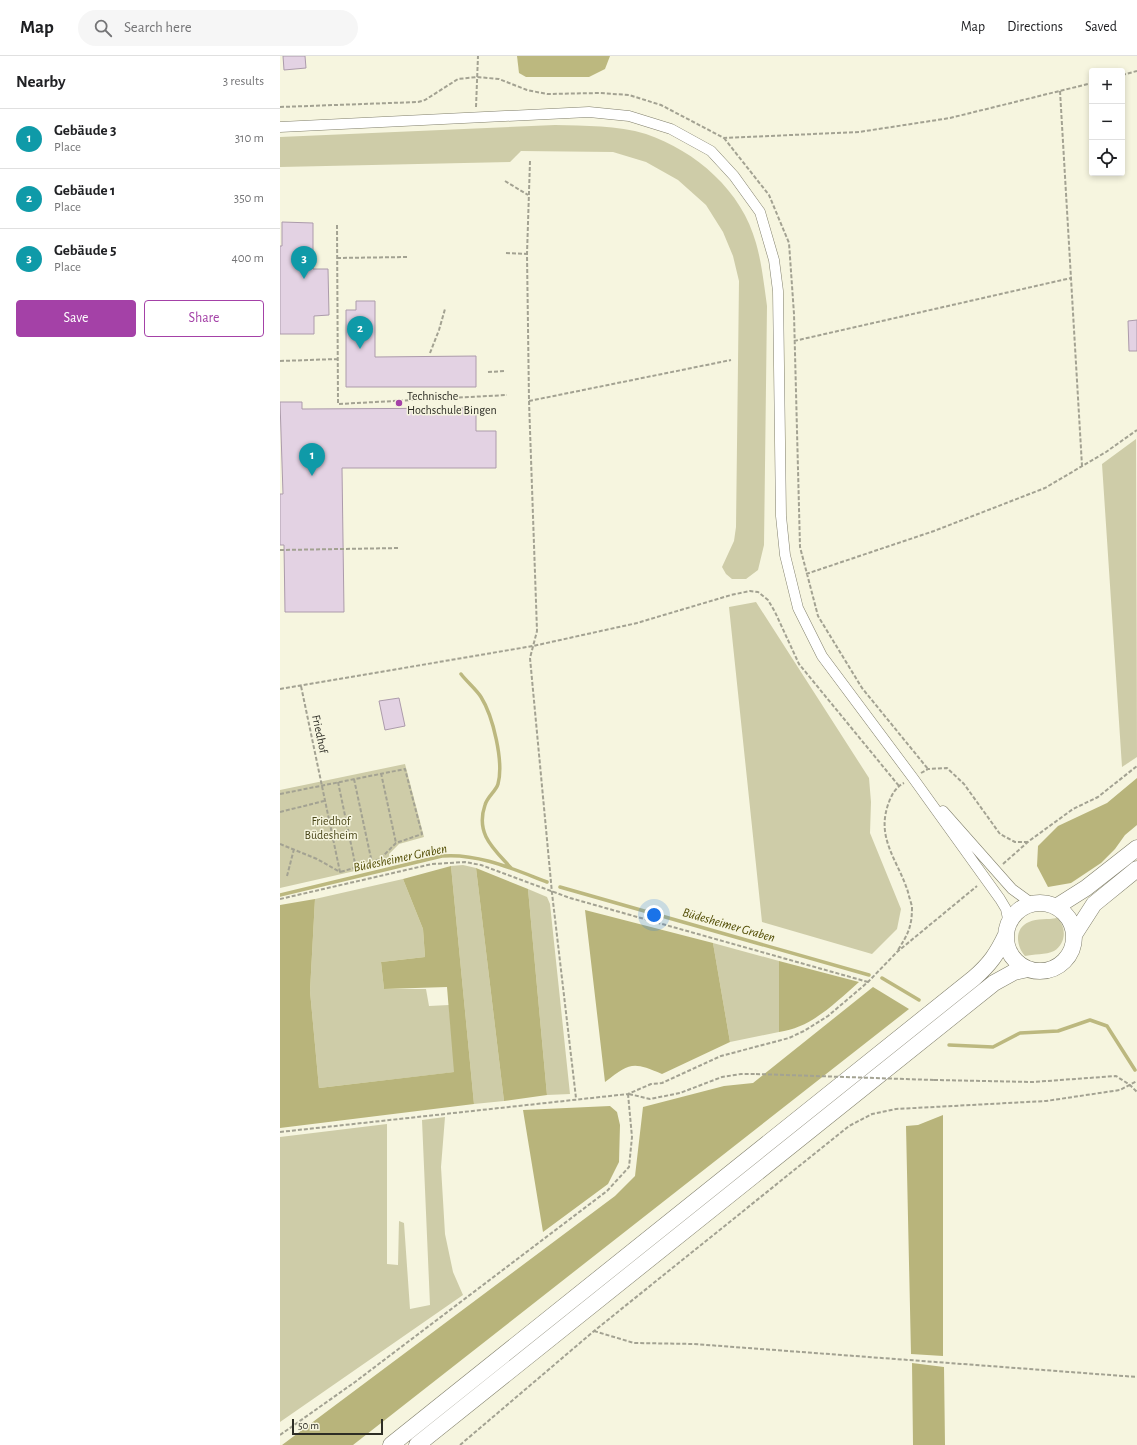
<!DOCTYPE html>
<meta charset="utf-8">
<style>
:root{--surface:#fff;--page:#f6f6f6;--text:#202124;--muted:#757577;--line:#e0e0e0;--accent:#a441a7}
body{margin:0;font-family:"Alegreya Sans",sans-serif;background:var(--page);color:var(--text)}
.controls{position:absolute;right:12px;top:12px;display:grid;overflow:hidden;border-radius:4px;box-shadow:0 2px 6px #0003}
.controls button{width:36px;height:36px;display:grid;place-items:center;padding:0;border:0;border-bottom:1px solid var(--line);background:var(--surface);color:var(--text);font:20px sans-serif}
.scale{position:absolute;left:12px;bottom:10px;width:91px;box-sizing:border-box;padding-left:4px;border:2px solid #2d2d25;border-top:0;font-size:11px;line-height:14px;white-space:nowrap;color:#2d2d25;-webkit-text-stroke:3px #f6f5df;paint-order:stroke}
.you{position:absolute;left:374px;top:859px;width:14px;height:14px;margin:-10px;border:3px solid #fff;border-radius:50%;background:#1a73e8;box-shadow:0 0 0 6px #1a73e833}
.badge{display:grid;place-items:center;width:26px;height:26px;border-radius:50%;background:var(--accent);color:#fff;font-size:13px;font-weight:700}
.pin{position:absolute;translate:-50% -33px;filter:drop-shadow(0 1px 2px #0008)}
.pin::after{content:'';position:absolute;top:21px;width:14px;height:12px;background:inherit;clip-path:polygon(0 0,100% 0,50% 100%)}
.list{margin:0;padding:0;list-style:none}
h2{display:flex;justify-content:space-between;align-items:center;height:52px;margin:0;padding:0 16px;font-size:17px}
h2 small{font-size:13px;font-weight:400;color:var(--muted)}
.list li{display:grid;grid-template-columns:26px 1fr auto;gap:12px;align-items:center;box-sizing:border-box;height:60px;padding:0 16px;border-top:1px solid var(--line)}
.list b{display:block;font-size:15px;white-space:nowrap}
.list p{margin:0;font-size:13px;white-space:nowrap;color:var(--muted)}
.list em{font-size:13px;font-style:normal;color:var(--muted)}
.actions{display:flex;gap:8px;padding:12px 16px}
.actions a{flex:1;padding:9px 0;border:1px solid var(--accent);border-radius:4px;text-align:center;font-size:14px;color:var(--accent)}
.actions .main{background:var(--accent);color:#fff}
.icon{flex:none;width:22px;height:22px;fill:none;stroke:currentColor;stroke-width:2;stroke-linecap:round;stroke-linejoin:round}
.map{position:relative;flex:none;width:857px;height:1389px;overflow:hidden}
header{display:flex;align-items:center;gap:24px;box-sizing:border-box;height:56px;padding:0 20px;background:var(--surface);border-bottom:1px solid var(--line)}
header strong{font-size:19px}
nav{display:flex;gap:22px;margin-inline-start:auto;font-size:14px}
.search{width:280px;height:36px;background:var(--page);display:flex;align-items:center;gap:10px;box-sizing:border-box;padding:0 14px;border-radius:22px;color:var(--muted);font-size:15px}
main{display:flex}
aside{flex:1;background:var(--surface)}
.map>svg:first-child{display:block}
.green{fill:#cecca8}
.forest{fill:#b8b47b}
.water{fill:#bcb87f}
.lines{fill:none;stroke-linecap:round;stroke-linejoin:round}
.stream{stroke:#bcb87f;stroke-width:3.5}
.building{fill:#e3d2e3;stroke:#ac9bab}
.street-casing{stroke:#807f6b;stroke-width:11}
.primary-casing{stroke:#807f6b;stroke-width:17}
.path{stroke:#a3a292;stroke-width:2;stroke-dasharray:4 2;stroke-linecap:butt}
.street{stroke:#fff;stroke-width:10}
.primary{stroke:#fff;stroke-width:16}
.path-bridge{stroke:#a3a292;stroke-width:2;stroke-dasharray:4 2;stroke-linecap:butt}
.poi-dot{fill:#a441a7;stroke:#f6f5df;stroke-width:1.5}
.labels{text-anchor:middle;stroke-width:3;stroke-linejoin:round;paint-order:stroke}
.poi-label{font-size:12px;fill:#2d2d25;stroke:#f6f5df;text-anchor:start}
.street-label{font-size:12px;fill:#2d2d25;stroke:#f6f5df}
.park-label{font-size:12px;fill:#4a471a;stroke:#f6f5df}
.water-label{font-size:13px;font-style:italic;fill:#524d04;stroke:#f6f5df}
</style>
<header>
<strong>Map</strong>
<div class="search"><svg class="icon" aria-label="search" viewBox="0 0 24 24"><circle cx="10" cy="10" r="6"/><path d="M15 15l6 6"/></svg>Search here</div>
<nav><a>Map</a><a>Directions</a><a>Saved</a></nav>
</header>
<main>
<aside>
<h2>Nearby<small>3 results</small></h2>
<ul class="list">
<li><span class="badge" style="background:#0f9aa8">1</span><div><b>Gebäude 3</b><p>Place</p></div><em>310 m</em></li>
<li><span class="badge" style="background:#0f9aa8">2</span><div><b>Gebäude 1</b><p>Place</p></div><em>350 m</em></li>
<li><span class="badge" style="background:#0f9aa8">3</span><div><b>Gebäude 5</b><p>Place</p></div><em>400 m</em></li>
</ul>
<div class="actions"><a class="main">Save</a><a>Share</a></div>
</aside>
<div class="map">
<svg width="857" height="1389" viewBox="0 0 857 1389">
<rect width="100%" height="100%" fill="#f6f5df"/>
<path class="green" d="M 275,69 C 305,70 337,69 366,78 C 416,95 462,135 476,187 C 482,208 484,229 487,250 L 484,489 L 478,514 L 466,523 L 452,523 L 446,518 L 442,511 L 454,485 L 456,471 L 459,225 L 453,200 L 443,176 L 426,149 L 398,124 L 366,106 L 333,96 L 241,95 L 230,106 L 0,111 L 0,81 Z
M 856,383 L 857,701 L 842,711 L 822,408 Z
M 476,546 L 589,722 L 591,746 L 590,777 L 621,853 L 617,873 L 592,898 L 482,866 L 449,551 Z
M 125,708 L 144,781 L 119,788 L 109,798 L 110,807 L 0,832 L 0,734 Z
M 183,809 L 196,812 L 224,1045 L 194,1048 L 171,810 Z
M 123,823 L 143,873 L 145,901 L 101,906 L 104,933 L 146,933 L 149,950 L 169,949 L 175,1016 L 39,1032 L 30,935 L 35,843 Z
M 248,833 L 267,841 L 270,848 L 290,1038 L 267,1039 Z
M 777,862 C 787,871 786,888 774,895 C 766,899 753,898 745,900 C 736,890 734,872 749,866 C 757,862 768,864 777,862 Z
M 433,887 L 499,905 L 499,976 L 450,986 Z
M 165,1061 L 161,1111 L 165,1178 L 173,1216 L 183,1239 L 0,1366 L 0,1081 L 107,1068 L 107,1208 L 118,1209 L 119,1165 L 124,1167 L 130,1253 L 150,1249 L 142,1064 Z"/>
<path class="forest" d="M 857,722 L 857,769 L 845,779 L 835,793 L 821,807 L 791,827 L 768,831 L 757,810 L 758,790 L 778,770 L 827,747 Z
M 171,810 L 194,1048 L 0,1072 L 0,849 L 35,843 L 30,935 L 39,1032 L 174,1016 L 167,931 L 104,933 L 101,906 L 145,901 L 143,873 L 123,823 Z
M 196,812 L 248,833 L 267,1039 L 224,1045 Z
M 305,854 L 433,887 L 450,986 L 382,1018 C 352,1005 350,1007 325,1026 Z
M 499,905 L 579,926 C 555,947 531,972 499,976 Z
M 593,931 L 629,953 L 73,1389 L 2,1389 L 335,1140 L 355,1120 L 363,1051 L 444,1030 L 473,1027 Z
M 330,1050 L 337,1056 L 340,1069 L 339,1106 L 328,1128 L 263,1176 L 243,1054 Z
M 663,1059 L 663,1300 L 631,1298 L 626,1070 L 638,1069 Z
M 632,1307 L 664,1311 L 665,1389 L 633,1389 Z"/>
<path class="water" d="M 237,0 L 330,0 L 325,13 L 309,21 L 246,21 L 239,17 Z"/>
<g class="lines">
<path class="stream" d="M 181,618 C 187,626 196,633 201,641 C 213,660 224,706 218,728 C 216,735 207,741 205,749 C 195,778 214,793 231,812
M 280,831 L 589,919
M 0,839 L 162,800 C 198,797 233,813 267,826
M 602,922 L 639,944
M 669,989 L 713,991 L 740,977 L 778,975 L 810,964 L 827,970 L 855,1014"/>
</g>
<path class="building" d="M 3,0 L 25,0 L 26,12 L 4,14 Z
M 2,166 L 33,167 L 33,213 L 48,213 L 49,259 L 34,260 L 34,278 L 0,278 L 0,190 L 2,190 Z
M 76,245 L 95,245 L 95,301 L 196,300 L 196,331 L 66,331 L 66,254 L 76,254 Z
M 857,264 L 857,295 L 849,295 L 848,265 Z
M 0,346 L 22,346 L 22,353 L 196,352 L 196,375 L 216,375 L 216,412 L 62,412 L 64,556 L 5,556 L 4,489 L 0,489 L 0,438 L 3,438 Z
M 119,642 L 125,670 L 105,674 L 99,645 Z"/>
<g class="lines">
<g class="street-casing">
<path id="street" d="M 0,71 L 309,56 L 349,60 L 391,73 L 431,95 L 454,120 L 480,156 L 494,204 L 498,235 L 501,460 L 505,499 L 518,552 L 542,600 L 633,722 L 720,843 L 726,853 L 729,868
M 663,755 L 732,833 L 754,849"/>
</g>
<g class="primary-casing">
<path id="primary" d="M726 881a34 34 0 1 1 68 0a34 34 0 1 1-68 0Z
M 776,851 L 806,832 L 857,792
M 794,879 L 814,848 L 857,813
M 111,1389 L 694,922 C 710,908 717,898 726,879
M 137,1389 L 714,927 L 734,916 L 748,913"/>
</g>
<path class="path" d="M 842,19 L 857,15
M 780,35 L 802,410
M 0,51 L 138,46 L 145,44 L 178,23 L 197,21 L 219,23 L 247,34 L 267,38 L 320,37 L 349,39 L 381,49 L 444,82 L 579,76 L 670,62 L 812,27
M 196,51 L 198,0
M 444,82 L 489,139 L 509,187 L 514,258 L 520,491 L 538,560 L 582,632 L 648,713
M 250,105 L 247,198 L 249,345 L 257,575 L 250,602 L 272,837 L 296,1042
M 225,125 L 248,139
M 57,169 L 58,348 L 227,339
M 226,197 L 247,198
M 57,202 L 128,201
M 514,285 L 791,222
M 150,297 L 159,274 L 165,253
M 0,305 L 58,303
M 208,316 L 226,315
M 249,345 L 451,304
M 0,494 L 120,492
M 526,518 L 654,475 L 765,432 L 826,396 L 857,374
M 0,633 L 253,590 L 357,567 L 451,539 L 470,535 L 478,536 L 488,544 L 495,556 L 519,608 L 619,730
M 101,717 L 116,787
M 641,717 L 648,713 L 667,712 L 684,728 L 720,778 L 735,786 L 748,786
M 74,723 L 92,807
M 58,726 L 76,812
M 0,738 L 125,713 L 142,778 L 116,787 L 101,802 L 92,807 L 60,816
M 0,756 L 44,745
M 0,788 L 37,803 L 60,816 L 21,630
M 723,808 L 749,785 L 793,753 L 818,741 L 857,710
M 7,820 L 14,793
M 0,843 L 152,808 L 185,806 L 201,809 L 290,842 L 588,926
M 618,894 C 628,878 632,871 632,851 C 631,846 629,841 628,836 C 618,804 595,782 609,746 C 612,738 616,731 624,727
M 654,1024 L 753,1026 L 836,1020 L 850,1029 L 857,1036
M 349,1038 L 370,1043 L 400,1037 L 442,1021 L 461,1018 L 476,1018
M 0,1076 L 348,1038 L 371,1028 L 382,1027 L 441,1000 L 509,982 L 524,975 L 548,960 L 588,926 L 617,896 L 697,830
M 314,1275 L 354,1287 L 414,1288 L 857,1321
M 0,1379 L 75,1326 L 327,1135 L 349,1111 L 352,1081 L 348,1038
M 180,1389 L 314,1275 L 569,1070 L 592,1058 L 616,1053 L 766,1045 L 840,1034 L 857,1025"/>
<use href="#street" class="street"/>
<use href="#primary" class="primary"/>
<path class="path-bridge" d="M 476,1018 L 654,1024"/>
</g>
<circle class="poi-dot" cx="119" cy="347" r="4"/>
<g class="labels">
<g class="poi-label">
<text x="127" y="344">Technische<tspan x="127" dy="14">Hochschule Bingen</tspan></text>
</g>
<g class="street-label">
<text transform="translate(40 678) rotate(78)" y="4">Friedhof</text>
</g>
<g class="park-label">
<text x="51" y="769">Friedhof<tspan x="51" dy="14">Büdesheim</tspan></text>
</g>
<g class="water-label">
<text transform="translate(120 801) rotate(-12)" y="5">Büdesheimer Graben</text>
<text transform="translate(449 868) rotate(16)" y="5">Büdesheimer Graben</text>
</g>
</g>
</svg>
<div class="controls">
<button>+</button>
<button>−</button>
<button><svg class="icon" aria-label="locate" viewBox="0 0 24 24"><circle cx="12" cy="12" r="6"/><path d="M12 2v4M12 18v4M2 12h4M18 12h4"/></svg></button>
</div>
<div class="scale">50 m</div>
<div class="you"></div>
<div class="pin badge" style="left:32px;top:420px;background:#0f9aa8">1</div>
<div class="pin badge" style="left:80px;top:293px;background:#0f9aa8">2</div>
<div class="pin badge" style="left:24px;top:223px;background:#0f9aa8">3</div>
</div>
</main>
